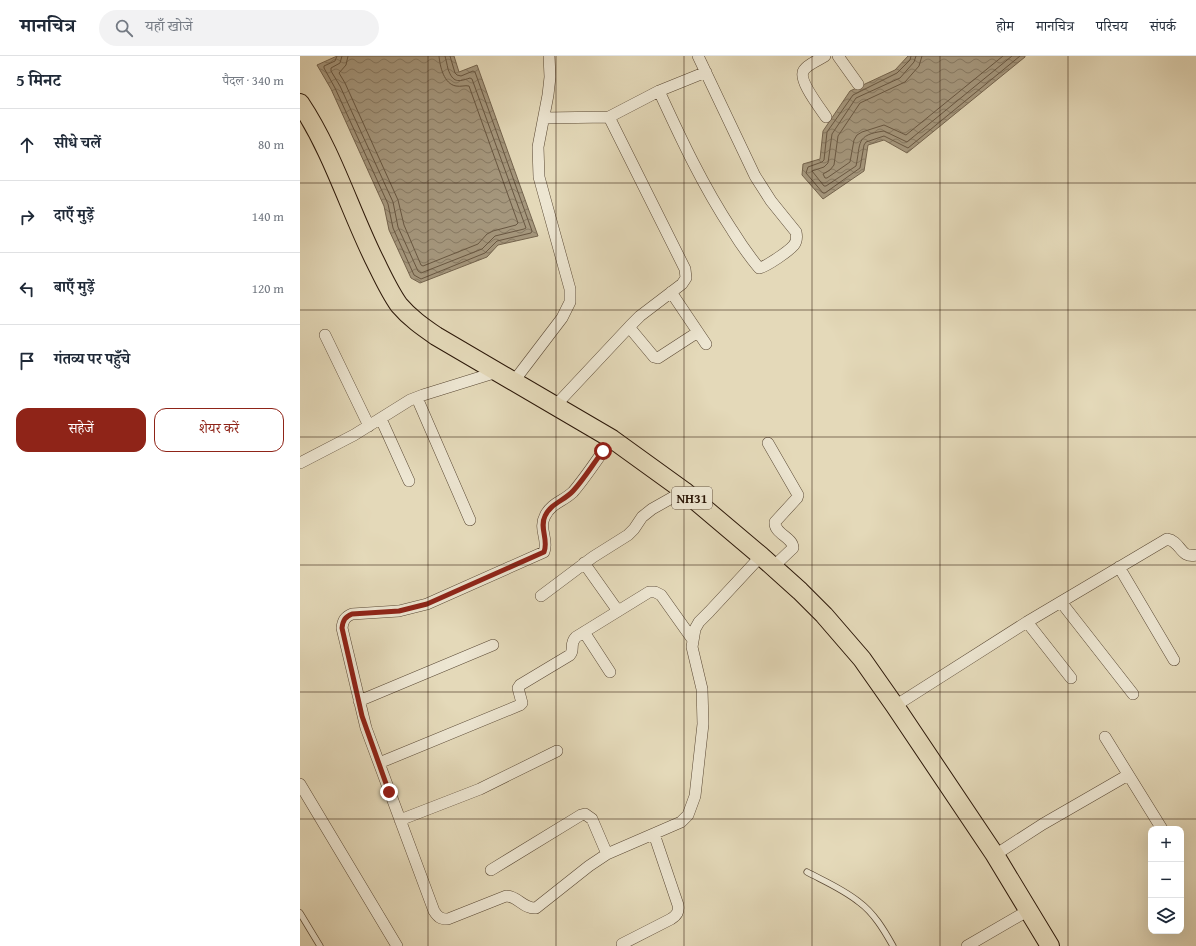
<!DOCTYPE html>
<html lang="hi">
<meta charset="utf-8">
<style>
:root{--surface:#fff;--page:#f2f2f3;--text:#1f2937;--muted:#747a83;--line:#e0e1e3;--accent:#8f2418}
body{margin:0;font-family:"Gentium Book Plus","Noto Serif Devanagari",serif;background:var(--page);color:var(--text)}
.controls{position:absolute;right:12px;bottom:12px;display:grid;overflow:hidden;border-radius:8px;box-shadow:0 4px 16px #0002}
.controls button{width:36px;height:36px;display:grid;place-items:center;padding:0;border:0;border-bottom:1px solid var(--line);background:var(--surface);color:var(--text);font:20px sans-serif}
.stop{position:absolute;width:12px;height:12px;margin:-9px;border:3px solid #8f2418;border-radius:50%;background:#fff}
.stop.end{background:#8f2418;border-color:#fff;box-shadow:0 1px 4px #0008}
.list{margin:0;padding:0;list-style:none}
h2{display:flex;justify-content:space-between;align-items:center;height:52px;margin:0;padding:0 16px;font-size:17px}
h2 small{font-size:13px;font-weight:400;color:var(--muted)}
.list li{display:grid;grid-template-columns:26px 1fr auto;gap:12px;align-items:center;box-sizing:border-box;height:72px;padding:0 16px;border-top:1px solid var(--line)}
.list b{display:block;font-size:15px;white-space:nowrap}
.list em{font-size:13px;font-style:normal;color:var(--muted)}
.actions{display:flex;gap:8px;padding:12px 16px}
.actions a{flex:1;padding:9px 0;border:1px solid var(--accent);border-radius:12px;text-align:center;font-size:14px;color:var(--accent)}
.actions .main{background:var(--accent);color:#fff}
.icon{flex:none;width:22px;height:22px;fill:none;stroke:currentColor;stroke-width:2;stroke-linecap:round;stroke-linejoin:round}
.map{position:relative;flex:none;width:896px;height:890px;overflow:hidden}
header{display:flex;align-items:center;gap:24px;box-sizing:border-box;height:56px;padding:0 20px;background:var(--surface);border-bottom:1px solid var(--line)}
header strong{font-size:19px}
nav{display:flex;gap:22px;margin-inline-start:auto;font-size:14px}
.search{width:280px;height:36px;background:var(--page);display:flex;align-items:center;gap:10px;box-sizing:border-box;padding:0 14px;border-radius:22px;color:var(--muted);font-size:15px}
main{display:flex}
aside{flex:1;background:var(--surface)}
.map>svg:first-child{display:block}
.water{fill:url(#water-waves);stroke:#74644e}
.lines{fill:none;stroke-linecap:round;stroke-linejoin:round}
.shore{stroke:#685742;stroke-width:1}
.service-casing{stroke:#594834;stroke-width:7}
.minor-casing{stroke:#594834;stroke-width:12}
.trunk-casing{stroke:#2b1708;stroke-width:20}
.service{stroke:#ede6d2;stroke-width:5.5}
.minor{stroke:#ede6d2;stroke-width:11}
.trunk{stroke:#e4d9b9;stroke-width:18}
.route{stroke:#8f2418;stroke-width:5}
.grid{fill:none;stroke:#2b1708;stroke-width:1;stroke-opacity:0.55}
.labels{text-anchor:middle;stroke-width:3;stroke-linejoin:round;paint-order:stroke}
.shield{fill:#ede6d2;stroke:#655545;stroke-width:1}
.shield-label{font-size:13px;font-weight:bold;fill:#2b1708}
</style>
<header>
<strong>मानचित्र</strong>
<div class="search"><svg class="icon" aria-label="search" viewBox="0 0 24 24"><circle cx="10" cy="10" r="6"/><path d="M15 15l6 6"/></svg>यहाँ खोजें</div>
<nav><a>होम</a><a>मानचित्र</a><a>परिचय</a><a>संपर्क</a></nav>
</header>
<main>
<aside>
<h2>5 मिनट<small>पैदल · 340 m</small></h2>
<ul class="list">
<li><svg class="icon" aria-label="ahead" viewBox="0 0 24 24"><path d="M12 20V5M6 11l6-6 6 6"/></svg><div><b>सीधे चलें</b></div><em>80 m</em></li>
<li><svg class="icon" aria-label="right" viewBox="0 0 24 24"><path d="M7 20v-9h11M14 6l5 5-5 5"/></svg><div><b>दाएँ मुड़ें</b></div><em>140 m</em></li>
<li><svg class="icon" aria-label="left" viewBox="0 0 24 24"><path d="M17 20v-9H6M10 6l-5 5 5 5"/></svg><div><b>बाएँ मुड़ें</b></div><em>120 m</em></li>
<li><svg class="icon" aria-label="arrive" viewBox="0 0 24 24"><path d="M6 21V4h12l-3 4 3 4H6"/></svg><div><b>गंतव्य पर पहुँचे</b></div></li>
</ul>
<div class="actions"><a class="main">सहेजें</a><a>शेयर करें</a></div>
</aside>
<div class="map">
<svg width="896" height="890" viewBox="0 0 896 890">
<defs>
<pattern id="water-waves" width="16" height="10" patternUnits="userSpaceOnUse"><rect width="16" height="10" fill="#a5977d"/><path d="M0 5q4-4 8 0t8 0" fill="none" stroke="#877a64"/></pattern>
</defs>
<rect width="100%" height="100%" fill="#e4d9b9"/>
<filter id="stains"><feTurbulence type="fractalNoise" baseFrequency=".005" numOctaves="4"/><feColorMatrix values="0 0 0 0 .2 0 0 0 0 .09 0 0 0 0 .02 0 0 0 .5 -.17"/></filter>
<radialGradient id="worn" r=".72"><stop offset=".6" stop-color="#630" stop-opacity="0"/><stop offset="1" stop-color="#630" stop-opacity=".3"/></radialGradient>
<path class="water" d="M 37,0 L 154,0 L 159,16 L 177,9 L 238,180 L 198,189 L 187,201 L 120,227 L 111,222 L 89,174 L 84,150 L 31,33 L 17,9 Z
M 608,0 L 725,0 L 725,1 L 607,97 L 584,84 L 568,89 L 564,115 L 523,143 L 502,119 L 503,108 L 520,103 L 523,75 L 550,35 L 595,14 Z"/>
<g class="lines">
<path class="shore" d="M 37,0 L 35,5 L 24,10 L 24,12 L 35,32 L 88,148 L 93,172 L 114,219 L 121,223 L 185,197 L 197,185 L 231,177 L 232,175 L 175,16 L 173,15 L 161,20 L 157,19 L 155,17 L 150,0
M 42,0 L 40,7 L 31,12 L 31,15 L 40,30 L 93,146 L 98,171 L 118,215 L 121,217 L 182,193 L 195,180 L 224,173 L 226,172 L 172,23 L 170,22 C 158,26 153,27 148,13 C 147,8 146,4 145,0
M 48,0 L 46,9 L 39,17 L 45,27 L 98,144 L 104,169 L 121,209 L 123,210 L 178,188 L 187,178 L 193,175 L 216,169 L 218,167 L 169,30 C 165,29 161,31 156,30 C 144,28 140,11 139,0
M 611,0 L 610,4 L 597,17 L 553,39 L 527,76 L 524,104 L 522,106 L 508,111 L 506,117 L 523,137 L 525,137 L 560,112 L 564,89 L 566,86 L 584,80 L 608,92 L 720,0
M 616,0 L 614,6 L 600,22 L 556,42 L 532,78 L 528,107 L 524,111 L 512,115 L 524,130 L 526,130 L 556,110 C 561,87 555,79 584,75 L 607,86 L 712,0
M 622,0 L 619,10 L 605,26 L 560,47 L 538,80 L 534,109 L 530,114 L 523,118 L 525,122 L 527,122 L 550,106 L 554,84 L 557,79 L 562,76 L 584,69 L 606,79 L 703,0"/>
<g class="service-casing">
<path id="service" d="M 507,816 C 524,825 543,833 559,846 C 574,857 584,874 593,890
M 0,857 L 20,890"/>
</g>
<g class="minor-casing">
<path id="minor" d="M 525,0 C 519,4 508,8 504,14 C 497,23 520,52 526,61
M 538,0 L 558,28
M 359,35 C 381,83 403,130 432,174 C 440,187 449,200 459,212 C 466,211 489,195 494,189 C 497,185 497,181 496,176 L 471,145 L 455,120 L 398,0
M 244,62 L 309,61
M 371,236 L 406,288
M 329,271 L 354,301 L 358,302 L 398,276
M 25,279 L 69,370
M 214,325 L 262,262 L 270,246 L 270,233 L 239,121 L 238,91 L 248,39 L 250,21 L 249,0
M 117,342 L 170,464
M 256,349 L 330,270 L 340,260 L 382,228 L 386,222 L 385,213 L 309,61 L 359,35 L 406,16
M 81,363 L 109,425
M 312,383 C 300,399 286,421 273,436 C 264,445 251,447 245,460 C 238,473 249,484 244,496 L 127,548 L 99,555 L 52,558 C 45,561 43,564 42,572 L 66,672 L 134,855 C 138,861 140,863 148,863 L 206,840 C 218,840 223,853 236,852 L 289,810 L 307,798 L 381,766 L 388,759 L 395,740 L 403,668 L 402,633 L 392,591 L 395,573 L 399,566 L 409,556 L 461,500
M 468,387 L 498,439 L 497,442 L 475,466 C 474,478 493,481 493,492 L 473,511
M 0,407 L 54,379 L 110,344 L 123,339 L 197,316
M 284,507 L 318,555
M 819,511 L 874,604
M 241,540 L 293,501 L 328,479 L 334,473 L 342,461 L 352,453 L 384,435
M 761,546 L 833,638
M 727,566 L 771,622
M 284,576 L 310,616
M 59,645 L 193,589
M 595,650 L 727,566 L 867,483 C 881,485 880,503 896,499
M 805,681 L 862,773
M 79,707 L 220,649 L 222,647 L 218,632 L 220,629 L 270,599 C 275,593 269,588 276,581 L 349,536 L 355,536 L 361,539 L 393,584
M 0,728 L 97,890
M 100,764 L 180,733 L 257,695
M 695,799 L 743,768 L 828,719
M 191,814 L 281,759 L 285,758 L 292,763 L 307,798
M 322,888 L 371,863 C 377,859 379,856 378,849 L 354,778
M 667,890 L 729,854"/>
</g>
<g class="trunk-casing">
<path id="trunk" d="M 0,47 C 32,95 49,152 74,203 C 82,219 89,235 99,249 C 110,262 123,271 136,280 L 312,383 L 384,435 L 461,500 L 500,535 L 524,559 L 562,603 L 595,650 L 695,799 L 750,890"/>
</g>
<use href="#service" class="service"/>
<use href="#minor" class="minor"/>
<use href="#trunk" class="trunk"/>
</g>
<g class="lines">
<path class="route" d="M 89,736 L 62,660 L 42,572 C 43,564 45,561 52,558 L 99,555 L 127,548 L 244,496 C 249,484 239,472 245,460 C 251,447 264,445 273,435 C 284,423 293,408 303,395"/>
</g>
<path class="grid" d="M 128,0 L 128,890M 256,0 L 256,890M 384,0 L 384,890M 512,0 L 512,890M 640,0 L 640,890M 768,0 L 768,890M 0,127 L 896,127M 0,254 L 896,254M 0,381 L 896,381M 0,509 L 896,509M 0,636 L 896,636M 0,763 L 896,763"/>
<g class="labels">
<rect class="shield" x="372" y="431" width="40" height="22" rx="3"/>
<g class="shield-label">
<text x="392" y="447">NH31</text>
</g>
</g>
<rect width="100%" height="100%" filter="url(#stains)"/>
<rect width="100%" height="100%" fill="url(#worn)"/>
</svg>
<div class="controls">
<button>+</button>
<button>−</button>
<button><svg class="icon" aria-label="layers" viewBox="0 0 24 24"><path d="M12 4l9 5-9 5-9-5zM3 14l9 5 9-5"/></svg></button>
</div>
<div class="stop" style="left:303px;top:395px"></div>
<div class="stop end" style="left:89px;top:736px"></div>
</div>
</main>
